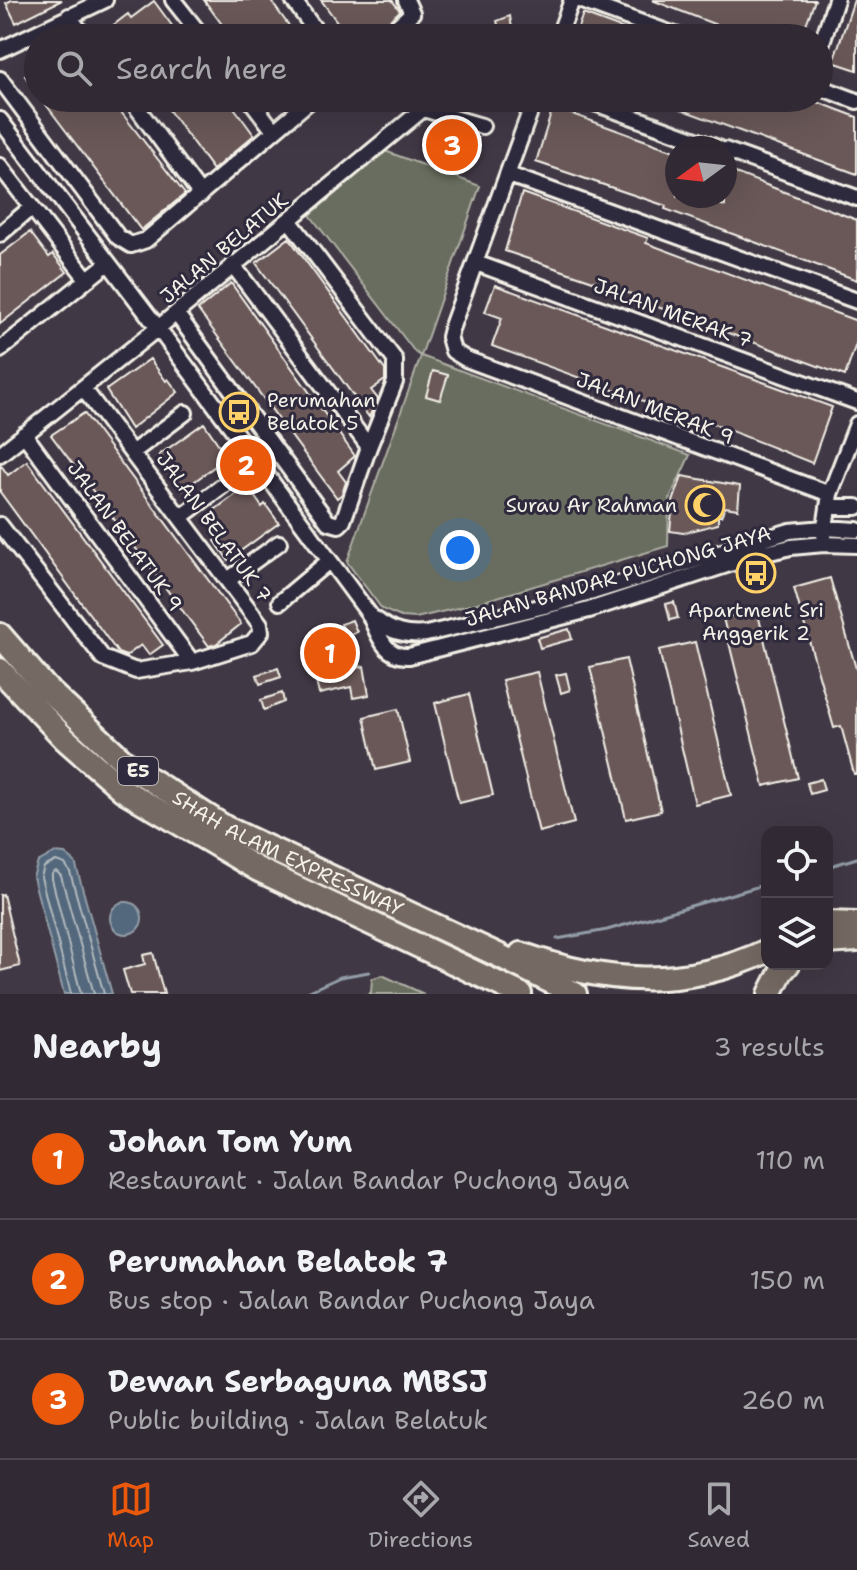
<!DOCTYPE html>
<meta charset="utf-8">
<style>
:root{--surface:#312a34;--page:#3d3640;--text:#f1f3f6;--muted:#a8a7ac;--line:#4c464f;--accent:#ea580c}
body{margin:0;font-family:"Shantell Sans",sans-serif;background:var(--page);color:var(--text)}
.controls{position:absolute;right:24px;bottom:24px;display:grid;overflow:hidden;border-radius:16px;box-shadow:0 8px 32px #0002}
.controls button{width:72px;height:72px;display:grid;place-items:center;padding:0;border:0;border-bottom:2px solid var(--line);background:var(--surface);color:var(--text);font:40px sans-serif}
.compass{position:absolute;left:665px;top:136px;width:72px;height:72px;border-radius:50%;background:var(--surface);box-shadow:0 8px 32px #0002;rotate:255deg}
.you{position:absolute;left:460px;top:550px;width:28px;height:28px;margin:-20px;border:6px solid #fff;border-radius:50%;background:#1a73e8;box-shadow:0 0 0 12px #1a73e833}
.badge{display:grid;place-items:center;width:52px;height:52px;border-radius:50%;background:var(--accent);color:#fff;font-size:26px;font-weight:700}
.pin{position:absolute;translate:-50% -50%;border:4px solid #fff;box-shadow:0 2px 8px #0006}
.list{margin:0;padding:0;list-style:none}
h2{display:flex;justify-content:space-between;align-items:center;height:104px;margin:0;padding:0 32px;font-size:34px}
h2 small{font-size:26px;font-weight:400;color:var(--muted)}
.list li{display:grid;grid-template-columns:52px 1fr auto;gap:24px;align-items:center;box-sizing:border-box;height:120px;padding:0 32px;border-top:2px solid var(--line)}
.list b{display:block;font-size:30px;white-space:nowrap}
.list p{margin:0;font-size:26px;white-space:nowrap;color:var(--muted)}
.list em{font-size:26px;font-style:normal;color:var(--muted)}
.icon{flex:none;width:44px;height:44px;fill:none;stroke:currentColor;stroke-width:2;stroke-linecap:round;stroke-linejoin:round}
.map{position:relative;flex:none;width:857px;height:994px;overflow:hidden}
.search{position:absolute;background:var(--surface);box-shadow:0 8px 32px #0002;left:24px;right:24px;top:24px;height:88px;display:flex;align-items:center;gap:20px;box-sizing:border-box;padding:0 28px;border-radius:44px;color:var(--muted);font-size:30px}
.sheet{height:464px;background:var(--surface)}
nav{display:flex;justify-content:space-around;align-items:center;box-sizing:border-box;height:112px;border-top:2px solid var(--line);background:var(--surface);font-size:22px;color:var(--muted)}
nav a{display:grid;justify-items:center;gap:4px}
nav .on{color:var(--accent)}
.map>svg:first-child{display:block}
.green{fill:#686d5f;stroke:#aeafa4;stroke-width:2}
.water{fill:#52677d;stroke:#939ea8;stroke-width:2}
.lines{fill:none;stroke-linecap:round;stroke-linejoin:round}
.shore{stroke:#b3babd;stroke-width:2}
.stream{stroke:#939ea8;stroke-width:3}
.building{fill:#6a5858;stroke:#f4f1e8;stroke-width:2}
.minor-casing{stroke:#f4f1e8;stroke-width:20}
.highway-casing{stroke:#f4f1e8;stroke-width:28}
.minor{stroke:#2f2a3d;stroke-width:14}
.highway{stroke:#756964;stroke-width:22}
.labels{text-anchor:middle;stroke-width:6;stroke-linejoin:round;paint-order:stroke}
.shield{fill:#2f2a3d;stroke:#b9b5b5;stroke-width:2}
.shield-label{font-size:18px;font-weight:bold;fill:#f4f1e8}
.street-label{font-size:20px;fill:#f4f1e8;stroke:#2f2a3d}
.poi-label{font-size:20px;fill:#f4f1e8;stroke:#2f2a3d;text-anchor:start}
</style>
<div class="map">
<svg width="857" height="994" viewBox="0 0 857 994">
<rect width="100%" height="100%" fill="#413845"/>
<filter id="ink" filterUnits="userSpaceOnUse"><feTurbulence type="fractalNoise" baseFrequency=".0125" numOctaves="2"/><feDisplacementMap in="SourceGraphic" scale="16" xChannelSelector="R" yChannelSelector="G"/><feConvolveMatrix kernelMatrix="1 2 1 2 8 2 1 2 1" color-interpolation-filters="sRGB"/></filter>
<g filter="url(#ink)">
<path class="green" d="M 385,151 L 480,186 L 421,356 L 690,455 L 669,500 L 668,546 L 474,604 L 416,618 L 401,617 L 382,609 L 347,562 L 421,356 L 415,352 L 310,215 Z
M 382,975 L 424,994 L 369,994 L 371,992 L 372,979 Z"/>
<path class="water" d="M 54,853 L 65,854 L 75,862 L 112,994 L 64,994 L 33,877 L 38,862 Z
M110 918a16 16 0 1 1 32 0a16 16 0 1 1-32 0Z"/>
<g class="lines">
<path class="shore" d="M 71,994 L 41,877 L 44,867 L 56,861 L 65,864 L 70,872 L 104,994
M 81,994 L 52,879 L 52,874 L 56,871 L 61,876 L 94,994"/>
<path class="stream" d="M 827,867 L 857,858
M 557,939 L 607,930 L 767,884
M 303,994 L 340,977 L 369,972"/>
</g>
<path class="building" d="M 12,0 L 62,0 L 16,23 L 6,3 Z
M 204,0 L 270,0 L 298,38 L 232,38 Z
M 321,0 L 392,0 L 400,11 L 377,31 L 374,38 L 349,38 Z
M 652,0 L 815,0 L 801,38 L 750,38 Z
M 854,0 L 857,0 L 857,70 L 833,62 Z
M 154,1 L 181,38 L 113,38 L 107,30 L 128,14 L 131,18 Z
M 583,14 L 645,37 L 644,38 L 574,38 Z
M 510,16 L 512,28 L 500,32 L 497,21 Z
M 38,66 L 38,94 L 25,76 Z
M 41,98 L 110,98 L 185,194 L 141,230 Z
M 160,98 L 227,98 L 254,135 L 213,170 Z
M 650,98 L 807,98 L 857,117 L 857,174 Z
M 553,107 L 677,152 L 677,196 L 697,196 L 725,206 L 725,169 L 857,220 L 857,280 L 665,209 L 666,206 L 536,162 Z
M 437,124 L 478,138 L 466,169 L 426,153 Z
M 522,193 L 648,238 L 646,243 L 857,321 L 857,341 L 845,376 L 633,298 L 634,295 L 505,251 Z
M 30,232 L 49,257 L 53,254 L 67,272 L 0,324 L 0,255 Z
M 289,238 L 385,370 L 385,380 L 371,390 L 378,399 L 369,417 L 256,263 Z
M 231,283 L 355,456 L 338,471 L 346,482 L 342,494 L 337,498 L 198,310 Z
M 495,285 L 832,407 L 812,463 L 699,418 L 698,421 L 492,346 L 502,318 L 485,312 Z
M 150,359 L 166,381 L 168,379 L 178,392 L 131,429 L 106,390 Z
M 433,371 L 448,375 L 440,400 L 426,396 Z
M 84,413 L 241,624 L 216,644 L 209,646 L 51,435 Z
M 204,423 L 227,457 L 183,490 L 159,455 Z
M 27,461 L 163,645 L 149,655 L 141,645 L 126,656 L 118,653 L 0,492 L 0,464 L 8,475 Z
M 682,476 L 740,486 L 738,509 L 725,507 L 721,516 L 718,516 L 718,524 L 683,533 L 670,531 L 673,502 Z
M 247,486 L 262,507 L 265,504 L 279,523 L 228,560 L 215,541 L 219,538 L 205,517 Z
M 830,578 L 857,672 L 857,774 L 854,774 L 841,726 L 834,728 L 794,588 Z
M 674,602 L 678,618 L 670,620 L 666,604 Z
M 757,610 L 798,778 L 764,786 L 723,618 Z
M 352,620 L 357,632 L 346,636 L 341,624 Z
M 569,629 L 572,639 L 540,648 L 537,638 Z
M 342,640 L 348,654 L 318,665 L 312,651 Z
M 695,642 L 731,795 L 695,804 L 659,650 Z
M 626,659 L 661,811 L 626,819 L 590,667 Z
M 364,666 L 369,695 L 353,698 L 351,687 L 319,694 L 316,682 L 334,676 L 334,674 Z
M 278,668 L 281,677 L 260,684 L 257,675 Z
M 537,672 L 574,823 L 539,832 L 502,680 Z
M 566,673 L 570,690 L 561,693 L 556,675 Z
M 282,693 L 284,702 L 264,710 L 261,700 Z
M 469,694 L 493,795 L 459,803 L 435,703 Z
M 398,709 L 410,762 L 376,770 L 364,717 Z
M 821,779 L 824,790 L 810,794 L 807,783 Z
M 3,894 L 20,966 L 0,971 L 0,895 Z
M 153,953 L 164,994 L 130,994 L 123,970 L 145,964 L 143,955 Z"/>
<g class="lines">
<g class="minor-casing">
<path id="minor" d="M 173,0 L 203,38
M 293,0 L 321,38
M 579,0 L 683,38
M 69,16 L 85,38
M 384,38 L 412,13 L 406,0
M 558,38 L 572,0
M 0,50 L 105,0
M 819,51 L 836,0
M 0,79 L 118,237 L 131,245 L 146,240 L 313,98
M 819,87 L 857,101
M 130,98 L 201,195
M 249,98 L 274,131
M 535,98 L 451,329 L 449,337 L 453,351 L 466,359 L 830,494
M 581,98 L 718,148
M 0,120 L 158,328 L 369,614 C 378,633 384,658 409,656 L 589,610 L 757,555 L 791,547 L 824,544 L 857,545
M 725,150 L 857,198
M 0,166 L 87,279
M 509,175 L 857,301
M 0,234 L 32,207
M 476,263 L 857,402
M 233,265 L 369,447
M 176,313 L 328,522 L 339,525 L 343,521 L 369,447 L 395,382 L 395,360 L 289,220
M 0,350 L 108,263
M 24,434 L 192,662
M 133,452 L 185,413
M 0,454 L 158,328 L 423,109 L 482,126
M 828,507 L 857,507
M 182,516 L 233,478
M 0,525 L 103,658 L 136,671 L 192,662 L 252,643 L 261,632 L 260,624 L 83,388
M 824,535 L 830,494 L 857,424
M 228,580 L 279,543
M 280,602 L 329,561
M 375,619 C 391,632 406,636 426,634 L 557,603 L 790,531 L 824,528 L 857,530"/>
</g>
<g class="highway-casing">
<g id="highway">
<path id="s1" d="M 0,635 L 45,687 L 129,766 L 226,828 L 500,956 L 575,994"/>
<path d="M 0,670 L 65,739 L 123,790 L 257,869 L 520,994"/>
<path d="M 827,923 L 857,924"/>
<path d="M 827,942 L 857,940"/>
<path d="M 521,954 C 606,984 684,990 767,951"/>
<path d="M 770,994 L 781,972 L 788,964"/>
</g>
</g>
<use href="#minor" class="minor"/>
<use href="#highway" class="highway"/>
</g>
</g>
<defs>
<g id="bus-ring" transform="scale(2)"><circle r="9.5" fill="#2f2a3d" stroke="#ffd166" stroke-width="1.5"/><path d="M-5-6H5V4H4V6H2V4H-2V6H-4V4H-5ZM-3.5-4V0h7V-4ZM-3.5 1.2v1.5H-2V1.2ZM2 1.2v1.5H3.5V1.2Z" fill="#ffd166"/></g>
<g id="mosque-ring" transform="scale(2)"><circle r="9.5" fill="#2f2a3d" stroke="#ffd166" stroke-width="1.5"/><path d="M3.5-4.9A6 6 0 1 0 3.5 4.9A5 5 0 1 1 3.5-4.9Z" fill="#ffd166"/></g>
</defs>
<g fill-rule="evenodd">
<use href="#bus-ring" x="239" y="412"/>
<use href="#mosque-ring" x="705" y="505"/>
<use href="#bus-ring" x="756" y="573"/>
</g>
<g class="labels">
<rect class="shield" x="118" y="757" width="40" height="28" rx="6"/>
<g class="shield-label">
<text x="138" y="777">E5</text>
</g>
<g class="street-label">
<text transform="translate(224 248) rotate(-40)" y="7">JALAN BELATUK</text>
<text transform="translate(673 313) rotate(20)" y="7">JALAN MERAK 7</text>
<text transform="translate(655 408) rotate(21)" y="7">JALAN MERAK 9</text>
<text transform="translate(214 527) rotate(54)" y="7">JALAN BELATUK 7</text>
<text transform="translate(125 536) rotate(54)" y="7">JALAN BELATUK 9</text>
<text transform="translate(618 576) rotate(-16)" y="7">JALAN BANDAR PUCHONG JAYA</text>
<text dy="7" stroke="none"><textPath href="#s1" startOffset="366">SHAH ALAM EXPRESSWAY</textPath></text>
</g>
<g class="poi-label">
<text x="267" y="407">Perumahan<tspan x="267" dy="23">Belatok 5</tspan></text>
<text x="677" y="512" text-anchor="end">Surau Ar Rahman</text>
<text x="756" y="617" text-anchor="middle">Apartment Sri<tspan x="756" dy="23">Anggerik 2</tspan></text>
</g>
</g>
</svg>
<div class="controls">
<button><svg class="icon" aria-label="locate" viewBox="0 0 24 24"><circle cx="12" cy="12" r="6"/><path d="M12 2v4M12 18v4M2 12h4M18 12h4"/></svg></button>
<button><svg class="icon" aria-label="layers" viewBox="0 0 24 24"><path d="M12 4l9 5-9 5-9-5zM3 14l9 5 9-5"/></svg></button>
</div>
<svg class="compass" viewBox="-18 -18 36 36"><path d="M0-13l5 13h-10z" fill="#e53935"/><path d="M0 13l5-13h-10z" fill="#a8a7ac"/></svg>
<div class="you"></div>
<div class="pin badge" style="left:330px;top:653px">1</div>
<div class="pin badge" style="left:246px;top:465px">2</div>
<div class="pin badge" style="left:452px;top:145px">3</div>
<div class="search"><svg class="icon" aria-label="search" viewBox="0 0 24 24"><circle cx="10" cy="10" r="6"/><path d="M15 15l6 6"/></svg>Search here</div>
</div>
<section class="sheet">
<h2>Nearby<small>3 results</small></h2>
<ul class="list">
<li><span class="badge">1</span><div><b>Johan Tom Yum</b><p>Restaurant · Jalan Bandar Puchong Jaya</p></div><em>110 m</em></li>
<li><span class="badge">2</span><div><b>Perumahan Belatok 7</b><p>Bus stop · Jalan Bandar Puchong Jaya</p></div><em>150 m</em></li>
<li><span class="badge">3</span><div><b>Dewan Serbaguna MBSJ</b><p>Public building · Jalan Belatuk</p></div><em>260 m</em></li>
</ul>
</section>
<nav>
<a class="on"><svg class="icon" aria-label="map" viewBox="0 0 24 24"><path d="M3 6l6-2 6 2 6-2v14l-6 2-6-2-6 2zM9 4v14M15 6v14"/></svg>Map</a>
<a><svg class="icon" aria-label="directions" viewBox="0 0 24 24"><path d="M12 3l9 9-9 9-9-9zM9 14v-3h6M13 9l2 2-2 2"/></svg>Directions</a>
<a><svg class="icon" aria-label="saved" viewBox="0 0 24 24"><path d="M7 4h10v16l-5-4-5 4z"/></svg>Saved</a>
</nav>
